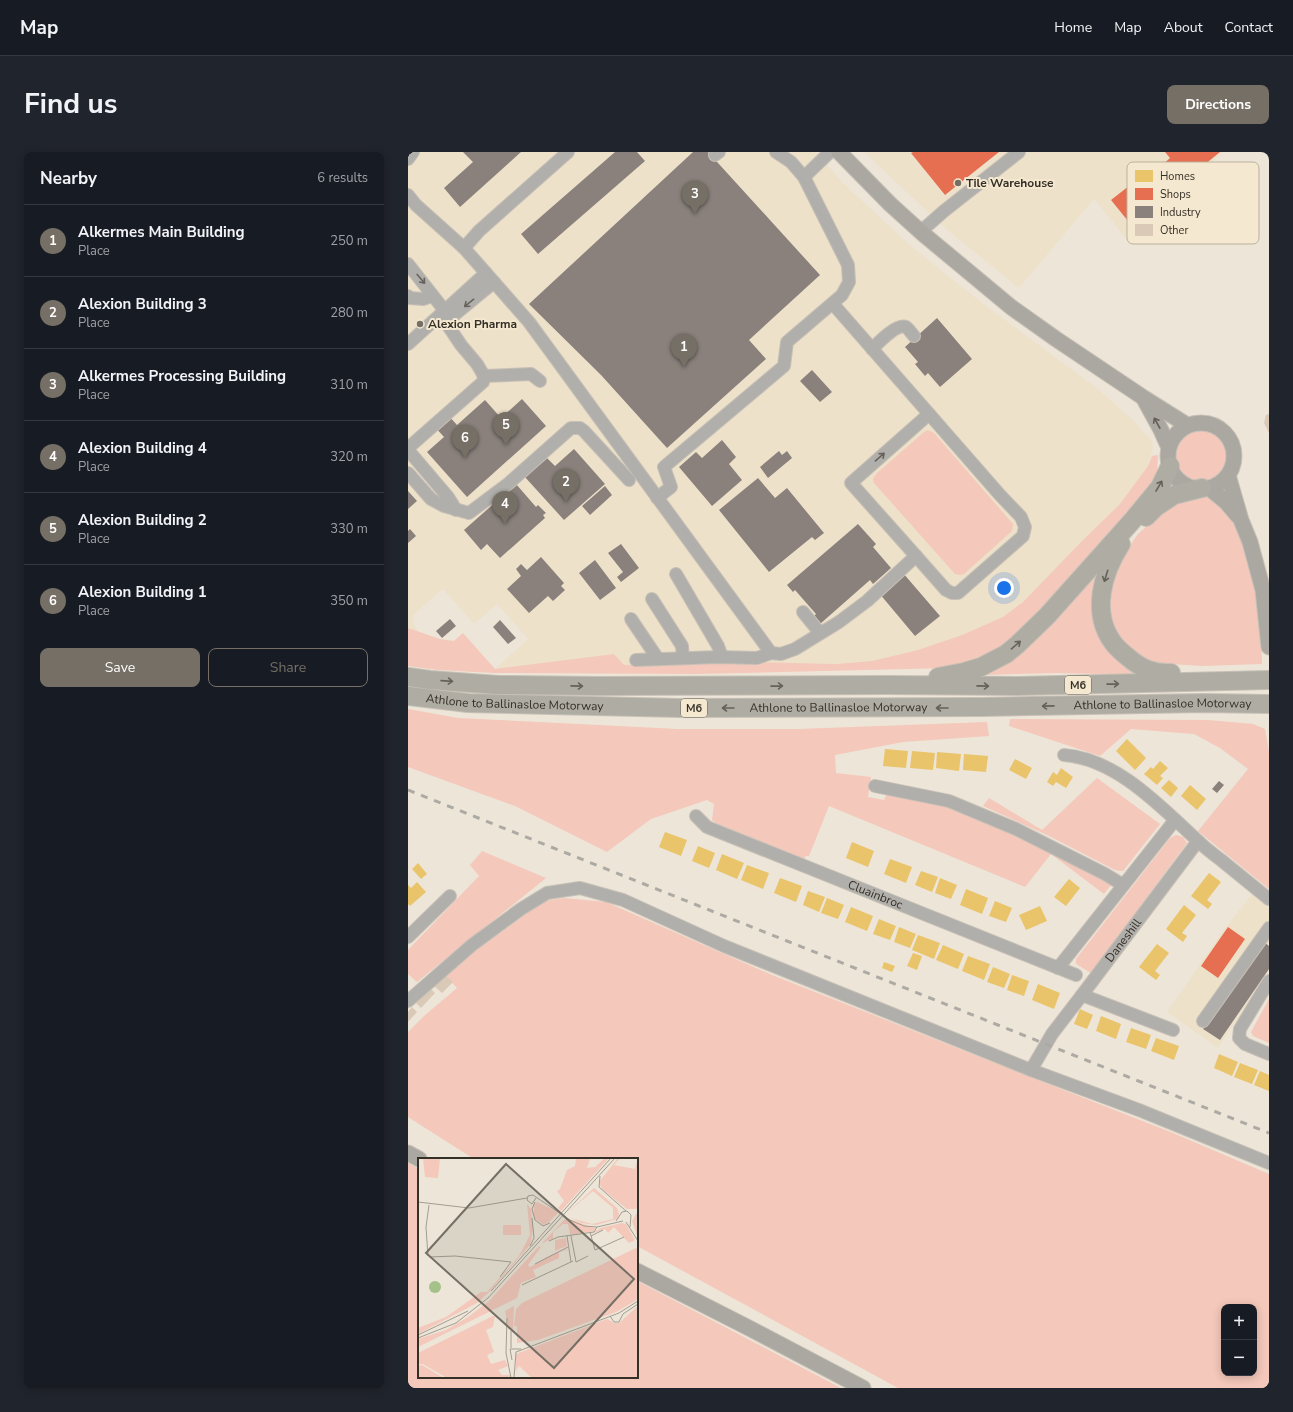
<!DOCTYPE html>
<meta charset="utf-8">
<style>
:root{--surface:#171b24;--page:#20242c;--text:#f1f3f6;--muted:#9ea1a6;--line:#363941;--accent:#756f65}
body{margin:0;font-family:"Nunito Sans",sans-serif;background:var(--page);color:var(--text)}
.controls{position:absolute;right:12px;bottom:12px;display:grid;overflow:hidden;border-radius:8px;box-shadow:0 2px 10px #0003}
.controls button{width:36px;height:36px;display:grid;place-items:center;padding:0;border:0;border-bottom:1px solid var(--line);background:var(--surface);color:var(--text);font:20px sans-serif}
.you{position:absolute;left:596px;top:436px;width:14px;height:14px;margin:-10px;border:3px solid #fff;border-radius:50%;background:#1a73e8;box-shadow:0 0 0 6px #1a73e833}
.badge{display:grid;place-items:center;width:26px;height:26px;border-radius:50%;background:var(--accent);color:#fff;font-size:13px;font-weight:700}
.pin{position:absolute;translate:-50% -33px;filter:drop-shadow(0 1px 2px #0008)}
.pin::after{content:'';position:absolute;top:21px;width:14px;height:12px;background:inherit;clip-path:polygon(0 0,100% 0,50% 100%)}
.list{margin:0;padding:0;list-style:none}
h2{display:flex;justify-content:space-between;align-items:center;height:52px;margin:0;padding:0 16px;font-size:17px}
h2 small{font-size:13px;font-weight:400;color:var(--muted)}
.list li{display:grid;grid-template-columns:26px 1fr auto;gap:12px;align-items:center;box-sizing:border-box;height:72px;padding:0 16px;border-top:1px solid var(--line)}
.list b{display:block;font-size:15px;white-space:nowrap}
.list p{margin:0;font-size:13px;white-space:nowrap;color:var(--muted)}
.list em{font-size:13px;font-style:normal;color:var(--muted)}
.actions{display:flex;gap:8px;padding:12px 16px}
.actions a{flex:1;padding:9px 0;border:1px solid var(--accent);border-radius:8px;text-align:center;font-size:14px;color:var(--accent)}
.actions .main{background:var(--accent);color:#fff}
.map{position:relative;flex:none;width:861px;height:1236px;overflow:hidden;border-radius:8px}
header{display:flex;align-items:center;gap:24px;box-sizing:border-box;height:56px;padding:0 20px;background:var(--surface);border-bottom:1px solid var(--line)}
header strong{font-size:19px}
nav{display:flex;gap:22px;margin-inline-start:auto;font-size:14px}
.intro{display:flex;align-items:center;justify-content:space-between;box-sizing:border-box;height:96px;padding:0 24px}
h1{margin:0;font-size:28px}
.button{padding:10px 18px;border-radius:8px;background:var(--accent);color:#fff;font-size:14px;font-weight:700}
main{display:flex;gap:24px;padding:0 24px}
aside{flex:1;background:var(--surface);border-radius:8px;box-shadow:0 2px 10px #0003}
.map>svg:first-child{display:block}
.built{fill:#eee1ca}
.green{fill:#f4c8ba;fill-rule:evenodd}
.homes{fill:#e9c46a}
.shops{fill:#e76f51}
.industry{fill:#8a817c}
.building{fill:#dbc9b8}
.lines{fill:none;stroke-linecap:round;stroke-linejoin:round}
.minor-casing{stroke:#c7c0b6;stroke-width:14}
.major-casing{stroke:#c7c0b6;stroke-width:17}
.highway-casing{stroke:#c7c0b6;stroke-width:20}
.minor{stroke:#b1afab;stroke-width:12}
.major{stroke:#aaa8a1;stroke-width:15}
.highway{stroke:#aeaca3;stroke-width:18}
.rail{stroke:#adaaa4;stroke-width:3;stroke-dasharray:7 7;stroke-linecap:butt}
.oneway{stroke:#67635c}
.oneway2{stroke:#646058}
.oneway3{stroke:#656259}
.poi-dot{fill:#756f65;stroke:#f5e8d0;stroke-width:1.5}
.labels{text-anchor:middle;stroke-width:4;stroke-linejoin:round;paint-order:stroke}
.shield{fill:#f5e8d0;stroke:#6f675a;stroke-width:1}
.shield-label{font-size:11px;font-weight:bold;fill:#353027}
.poi-label{font-size:12px;font-weight:bold;fill:#353027;stroke:#f5e8d0;text-anchor:start}
.street-label{font-size:12px;fill:#353027;stroke:#f5e8d0}
.inset-road{fill:none;stroke:#a39d91;stroke-width:1}
.view{fill:#756f65;fill-opacity:0.15;stroke:#756f65;stroke-width:2}
.inset-edge{fill:none;stroke:#353027;stroke-width:2}
.key{fill:#f5e8d0;stroke:#bbb19d;stroke-width:1}
.key-label{font-size:11px;fill:#353027}
</style>
<header>
<strong>Map</strong>
<nav><a>Home</a><a>Map</a><a>About</a><a>Contact</a></nav>
</header>
<div class="intro"><h1>Find us</h1><a class="button">Directions</a></div>
<main>
<aside>
<h2>Nearby<small>6 results</small></h2>
<ul class="list">
<li><span class="badge">1</span><div><b>Alkermes Main Building</b><p>Place</p></div><em>250 m</em></li>
<li><span class="badge">2</span><div><b>Alexion Building 3</b><p>Place</p></div><em>280 m</em></li>
<li><span class="badge">3</span><div><b>Alkermes Processing Building</b><p>Place</p></div><em>310 m</em></li>
<li><span class="badge">4</span><div><b>Alexion Building 4</b><p>Place</p></div><em>320 m</em></li>
<li><span class="badge">5</span><div><b>Alexion Building 2</b><p>Place</p></div><em>330 m</em></li>
<li><span class="badge">6</span><div><b>Alexion Building 1</b><p>Place</p></div><em>350 m</em></li>
</ul>
<div class="actions"><a class="main">Save</a><a>Share</a></div>
</aside>
<div class="map">
<svg width="861" height="1236" viewBox="0 0 861 1236">
<rect width="100%" height="100%" fill="#ede5d8"/>
<path class="built" d="M 0,0 L 408,0 L 435,31 L 505,96 L 577,153 L 690,237 L 724,267 L 744,289 L 745,295 L 740,314 L 712,352 L 673,390 L 615,450 L 595,465 L 554,483 L 510,498 L 464,509 L 428,512 L 347,510 L 216,513 L 206,502 L 87,517 L 120,487 L 89,452 L 66,472 L 35,437 L 5,463 L 7,475 L 12,481 L 0,476 Z
M 459,0 L 815,0 L 720,89 L 686,47 L 611,136 L 539,78 L 457,1 Z
M 844,742 L 861,756 L 861,819 L 810,896 L 759,860 L 818,775 Z"/>
<path class="green" d="M765 303a27 27 0 1 1 54 0a27 27 0 1 1-54 0Z
M 520,278 L 526,281 L 605,372 L 604,379 L 556,422 L 552,423 L 547,422 L 466,331 L 465,327 L 469,321 L 516,280 Z
M 750,303 L 749,320 L 744,333 L 638,456 L 587,501 L 541,516 L 289,522 L 86,521 L 30,518 L 0,514 L 0,476 L 32,487 L 46,489 L 55,481 L 87,517 L 206,502 L 216,513 L 347,510 L 428,512 L 464,509 L 510,498 L 554,483 L 595,465 L 615,450 L 673,390 L 712,352 L 740,314 L 744,304 Z
M 793,344 L 805,346 L 814,354 L 832,379 L 848,429 L 852,473 L 854,512 L 794,514 L 747,511 L 736,506 L 724,497 L 714,487 L 706,475 L 701,461 L 699,448 L 711,409 L 730,382 L 761,354 Z
M 691,412 L 687,452 L 739,523 L 649,521 L 573,523 Z
M 0,557 L 50,566 L 270,577 L 390,577 L 579,570 L 581,584 L 495,590 L 427,603 L 428,621 L 463,625 L 460,645 L 476,648 L 479,641 L 538,652 L 592,673 L 704,732 L 703,733 L 696,742 L 643,702 L 617,735 L 421,654 L 401,704 L 398,704 L 396,707 L 308,671 L 304,668 L 306,652 L 299,648 L 243,667 L 199,700 L 107,654 L 0,615 Z
M 602,567 L 800,568 L 845,572 L 857,577 L 861,600 L 861,737 L 790,679 L 840,617 L 812,596 L 786,582 L 723,577 L 692,604 L 601,574 Z
M 689,626 L 752,672 L 715,719 L 712,719 L 707,718 L 639,683 L 575,654 L 581,646 L 634,678 Z
M 768,683 L 775,685 L 779,691 L 683,821 L 668,812 L 668,807 L 762,686 Z
M 74,699 L 138,726 L 9,830 L 0,822 L 0,798 L 71,724 L 62,713 Z
M 156,746 L 198,750 L 364,823 L 765,981 L 861,1022 L 861,1236 L 490,1236 L 229,1094 L 229,1007 L 66,1007 L 0,965 L 0,880 L 16,864 L 49,836 L 36,822 L 136,749 ZM 816,1155 L 846,1155 L 846,1221 L 816,1221 Z
M 861,847 L 861,891 L 845,884 L 843,880 Z
M 0,1011 L 11,1017 L 11,1225 L 229,1225 L 229,1129 L 433,1236 L 0,1236 Z"/>
<path class="homes" d="M 719,587 L 738,606 L 727,618 L 708,599 Z
M 477,597 L 500,599 L 498,616 L 475,614 Z
M 504,599 L 527,601 L 525,618 L 502,616 Z
M 529,600 L 553,602 L 551,619 L 528,616 Z
M 556,602 L 580,604 L 578,620 L 555,618 Z
M 607,607 L 624,616 L 618,627 L 601,618 Z
M 752,609 L 760,616 L 752,624 L 755,626 L 749,633 L 736,622 L 743,615 L 745,617 Z
M 653,616 L 665,625 L 658,636 L 648,630 L 645,634 L 639,630 L 645,620 L 649,623 Z
M 761,628 L 770,636 L 763,645 L 753,636 Z
M 782,633 L 798,647 L 789,658 L 773,644 Z
M 257,680 L 279,688 L 273,704 L 251,695 Z
M 444,690 L 466,699 L 460,715 L 438,706 Z
M 290,694 L 307,701 L 301,716 L 284,709 Z
M 314,702 L 336,711 L 329,727 L 308,718 Z
M 482,707 L 504,715 L 498,731 L 476,722 Z
M 10,711 L 19,722 L 13,727 L 4,717 Z
M 339,713 L 361,721 L 355,737 L 333,728 Z
M 513,719 L 530,725 L 524,740 L 507,733 Z
M 801,721 L 813,730 L 799,748 L 804,752 L 800,757 L 783,744 Z
M 372,726 L 394,734 L 388,750 L 366,741 Z
M 532,726 L 549,733 L 543,747 L 527,741 Z
M 661,727 L 672,736 L 658,754 L 646,745 Z
M 9,730 L 18,740 L 2,754 L 0,752 L 0,733 L 3,736 Z
M 558,737 L 580,746 L 574,762 L 552,753 Z
M 400,739 L 417,745 L 411,760 L 395,753 Z
M 419,746 L 436,753 L 430,767 L 413,761 Z
M 587,749 L 604,756 L 598,770 L 581,764 Z
M 776,753 L 788,763 L 774,781 L 779,784 L 775,790 L 758,777 Z
M 632,754 L 639,769 L 618,778 L 611,763 Z
M 443,755 L 465,764 L 459,779 L 437,770 Z
M 471,767 L 488,774 L 482,788 L 465,782 Z
M 491,775 L 508,782 L 502,796 L 486,790 Z
M 510,783 L 532,791 L 526,807 L 504,798 Z
M 749,792 L 761,801 L 747,819 L 752,823 L 748,828 L 731,815 Z
M 535,793 L 556,802 L 550,817 L 528,808 Z
M 505,801 L 514,804 L 509,818 L 499,814 Z
M 560,804 L 582,812 L 576,828 L 554,819 Z
M 476,810 L 487,814 L 484,820 L 474,816 Z
M 585,815 L 602,822 L 596,836 L 579,830 Z
M 604,823 L 621,829 L 616,844 L 599,838 Z
M 630,832 L 652,841 L 646,857 L 624,848 Z
M 672,857 L 685,863 L 679,877 L 666,872 Z
M 693,864 L 713,872 L 708,887 L 688,879 Z
M 723,876 L 743,883 L 738,897 L 718,890 Z
M 748,886 L 771,894 L 766,908 L 743,899 Z
M 811,902 L 830,910 L 824,924 L 806,916 Z
M 832,911 L 850,918 L 844,932 L 826,925 Z
M 852,919 L 861,923 L 861,939 L 846,933 Z"/>
<path class="shops" d="M 505,0 L 591,0 L 537,43 L 503,1 Z
M 757,0 L 812,0 L 768,36 L 770,38 L 724,74 L 703,48 L 749,12 L 752,15 L 762,6 Z
M 820,775 L 837,787 L 810,826 L 793,814 Z"/>
<path class="industry" d="M 55,0 L 113,0 L 52,55 L 36,36 L 65,10 Z
M 207,0 L 229,0 L 237,9 L 130,102 L 113,82 Z
M 285,0 L 300,0 L 412,123 L 341,188 L 358,207 L 259,296 L 193,223 L 121,152 Z
M 529,166 L 564,207 L 532,235 L 520,221 L 517,224 L 507,212 L 510,210 L 497,195 Z
M 404,218 L 424,240 L 412,250 L 392,229 Z
M 114,247 L 138,274 L 59,345 L 19,300 L 36,285 L 27,275 L 40,263 L 49,273 L 77,248 L 93,266 Z
M 314,288 L 328,305 L 321,312 L 334,328 L 304,354 L 271,315 L 288,300 L 294,306 Z
M 166,297 L 197,332 L 156,368 L 116,324 L 138,305 L 147,314 Z
M 371,299 L 374,303 L 379,299 L 384,306 L 360,326 L 352,315 Z
M 350,326 L 367,346 L 379,336 L 416,381 L 407,388 L 404,385 L 361,420 L 311,358 Z
M 108,332 L 128,355 L 130,353 L 138,361 L 135,363 L 137,366 L 92,406 L 79,392 L 73,398 L 56,378 Z
M 197,334 L 204,343 L 182,363 L 174,354 Z
M 0,339 L 9,349 L 0,357 Z
M 450,372 L 468,392 L 465,395 L 483,416 L 465,432 L 462,428 L 412,472 L 406,464 L 408,462 L 387,438 L 385,440 L 379,433 Z
M 2,377 L 8,384 L 0,391 L 0,379 Z
M 213,392 L 231,416 L 213,430 L 209,425 L 215,420 L 200,401 Z
M 133,405 L 156,431 L 153,434 L 157,438 L 145,449 L 140,444 L 121,461 L 99,437 L 113,424 L 108,417 L 113,412 L 119,418 Z
M 187,408 L 208,436 L 192,448 L 171,421 Z
M 495,421 L 532,464 L 507,484 L 471,441 Z
M 42,467 L 48,474 L 34,486 L 28,479 Z
M 92,468 L 108,486 L 100,492 L 85,475 Z
M 811,629 L 816,633 L 809,641 L 804,637 Z
M 856,790 L 861,794 L 861,817 L 812,888 L 795,877 Z"/>
<path class="building" d="M 861,262 L 861,281 L 856,271 L 858,263 Z
M 36,822 L 45,830 L 34,841 L 25,833 Z
M 22,836 L 27,841 L 13,856 L 8,851 Z
M 4,855 L 9,860 L 0,870 L 0,860 Z"/>
<g class="lines">
<g class="minor-casing">
<g id="minor">
<path d="M 307,3 L 311,0"/>
<path d="M 0,7 L 5,0"/>
<path d="M 396,25 L 422,0"/>
<path d="M 0,43 L 8,53 L 56,96 L 121,170 L 363,501 L 349,506 L 311,505 L 228,508"/>
<path d="M 514,81 L 519,74 L 536,59 L 611,0"/>
<path d="M 56,96 L 71,79 L 160,0"/>
<path d="M 0,112 L 37,159"/>
<path d="M 0,144 L 2,146 L 15,147 L 24,144"/>
<path d="M 425,152 L 592,343 L 613,365 L 617,375 L 615,384 L 550,441 L 544,441 L 538,438 L 508,404"/>
<path d="M 33,163 L 53,193 L 69,212 L 76,224 L 123,222 L 132,229"/>
<path d="M 41,175 L 46,163 L 86,130"/>
<path d="M 0,192 L 78,121"/>
<path d="M 464,197 C 470,191 489,171 498,175 C 501,177 504,182 506,184"/>
<path d="M 0,296 L 75,230 L 76,224"/>
<path d="M 0,298 L 40,345 L 48,358"/>
<path d="M 0,321 L 23,347 L 36,354 L 61,361 L 101,331 L 163,276 L 172,276 L 176,279 L 221,328"/>
<path d="M 249,346 L 263,335 L 256,315 L 376,214 L 379,190 L 434,143 L 441,130 L 440,113 L 396,25 L 383,10 L 368,0"/>
<path d="M 268,422 L 310,494 L 314,505"/>
<path d="M 244,447 L 274,494 L 275,506"/>
<path d="M 395,460 L 412,481"/>
<path d="M 223,467 L 250,507"/>
<path d="M 363,501 L 373,502 L 387,497 L 431,470 L 459,449 L 508,404 L 443,331 L 521,262"/>
<path d="M 656,603 C 709,607 753,655 790,689 C 797,696 805,702 813,708 C 829,721 845,734 861,747"/>
<path d="M 467,634 L 541,649 L 608,677 L 697,722 L 715,733"/>
<path id="s1" d="M 288,664 L 299,675 L 668,823"/>
<path d="M 0,785 L 42,744"/>
<path d="M 650,816 L 767,668"/>
<path d="M 861,829 L 832,877 L 831,886 L 837,892 L 861,902"/>
<path d="M 0,849 L 64,793 L 113,757 L 139,741 L 172,736 L 215,748 L 316,794 L 623,918 L 731,958 L 861,1011"/>
<path d="M 795,869 L 861,776"/>
<path id="s2" d="M 765,878 L 674,843 L 790,689"/>
<path d="M 623,918 L 644,882 L 674,843"/>
</g>
</g>
<g class="major-casing">
<path id="major" d="M 431,0 L 482,52 L 514,81 L 603,155 L 648,187 L 736,246 L 779,273
M 736,247 L 753,278 L 761,296
M760 304a33 33 0 1 1 66 0a33 33 0 1 1-66 0Z
M 820,323 L 833,368 L 842,390 L 855,438 L 861,495
M 801,336 L 818,350 L 830,364
M 0,1001 L 11,1007
M 229,1119 L 341,1176 L 455,1236"/>
</g>
<g class="highway-casing">
<g id="highway">
<path d="M 738,365 L 748,355 L 766,343 L 794,336"/>
<path d="M 713,392 C 695,420 682,461 706,492 C 710,497 716,502 721,506 C 734,517 746,522 763,521"/>
<path d="M 0,525 L 22,528 L 90,533 L 189,534 L 480,533 L 610,534 L 861,528"/>
<path d="M 530,525 L 556,520 L 573,515 L 598,502 L 609,493 L 639,464 L 724,369 L 752,335 L 762,314"/>
<path id="s3" d="M 0,544 L 60,551 L 272,556 L 573,555 L 796,551 L 861,552"/>
</g>
</g>
<use href="#minor" class="minor"/>
<use href="#major" class="major"/>
<use href="#highway" class="highway"/>
<path class="rail" d="M 0,638 L 861,981"/>
</g>
<defs><path id="oneway-shaft" d="M-6 0H5M1.5-3L5.5 0L1.5 3" fill="none" stroke-width="1.6" stroke-linecap="round" stroke-linejoin="round"/></defs>
<g class="oneway">
<use href="#oneway-shaft" transform="translate(13 127) rotate(50)"/>
<use href="#oneway-shaft" transform="translate(61 151) rotate(141)"/>
<use href="#oneway-shaft" transform="translate(472 305) rotate(-41)"/>
</g>
<use class="oneway2" href="#oneway-shaft" transform="translate(749 271) rotate(-119)"/>
<g class="oneway3">
<use href="#oneway-shaft" transform="translate(751 334) rotate(-60)"/>
<use href="#oneway-shaft" transform="translate(698 424) rotate(107)"/>
<use href="#oneway-shaft" transform="translate(608 493) rotate(-41)"/>
<use href="#oneway-shaft" transform="translate(39 529) rotate(4)"/>
<use href="#oneway-shaft" transform="translate(705 532) rotate(-1)"/>
<use href="#oneway-shaft" transform="translate(169 534) rotate(1)"/>
<use href="#oneway-shaft" transform="translate(369 534) rotate(-1)"/>
<use href="#oneway-shaft" transform="translate(575 534) rotate(1)"/>
<use href="#oneway-shaft" transform="translate(640 554) rotate(179)"/>
<use href="#oneway-shaft" transform="translate(320 556) rotate(-180)"/>
<use href="#oneway-shaft" transform="translate(534 556) rotate(180)"/>
</g>
<g class="poi-dot">
<circle cx="550" cy="31" r="4"/>
<circle cx="12" cy="172" r="4"/>
</g>
<g class="labels">
<g class="shield">
<rect x="657" y="524" width="26" height="18" rx="3"/>
<rect x="273" y="547" width="26" height="18" rx="3"/>
</g>
<g class="shield-label">
<text x="670" y="537">M6</text>
<text x="286" y="560">M6</text>
</g>
<g class="poi-label">
<text x="558" y="35">Tile Warehouse</text>
<text x="20" y="176">Alexion Pharma</text>
</g>
<g class="street-label">
<text dy="4" stroke="none"><textPath href="#s3" startOffset="107">Athlone to Ballinasloe Motorway</textPath></text>
<text dy="4" stroke="none"><textPath href="#s3" startOffset="755">Athlone to Ballinasloe Motorway</textPath></text>
<text dy="4" stroke="none"><textPath href="#s3" startOffset="431">Athlone to Ballinasloe Motorway</textPath></text>
<text dy="4" stroke="none"><textPath href="#s1" startOffset="197">Cluainbroc</textPath></text>
<text dy="4" stroke="none"><textPath href="#s2" startOffset="166">Daneshill</textPath></text>
</g>
</g>
<g transform="translate(10 1006)">
<rect width="220" height="220" fill="#ede5d8"/>
<path d="M 5,0 L 22,0 L 20,20 L 7,19 ZM 187,0 L 191,0 L 143,53 L 140,50 L 146,43 L 139,33 L 142,31 L 149,12 L 157,8 L 158,1 L 172,1 L 169,10 L 177,9 ZM 200,0 L 202,0 L 196,7 L 217,11 L 220,0 L 220,50 L 217,51 L 209,51 L 184,31 L 181,24 ZM 176,30 L 199,50 L 201,56 L 199,61 L 178,67 L 164,65 L 153,60 L 174,66 L 195,61 L 195,50 L 175,33 L 148,56 ZM 119,44 L 141,54 L 130,65 L 125,67 L 116,60 L 116,47 ZM 109,46 L 113,51 L 115,71 L 112,87 L 70,135 L 59,145 L 0,176 L 0,170 L 28,159 L 63,134 L 69,134 L 101,98 L 112,77 ZM 220,53 L 220,80 L 214,63 ZM 148,60 L 177,70 L 176,73 L 152,77 L 150,66 L 145,66 L 135,74 L 135,80 L 123,86 ZM 204,65 L 208,66 L 217,82 L 211,85 L 196,69 L 190,75 L 187,71 L 173,76 L 183,70 ZM 103,67 L 103,77 L 85,77 L 85,67 ZM 148,80 L 149,88 L 129,96 L 137,93 L 137,82 ZM 121,88 L 123,89 L 110,107 L 112,109 L 133,97 L 149,91 L 150,92 L 141,94 L 141,100 L 115,112 L 118,119 L 103,125 L 99,140 L 0,189 L 0,181 L 28,172 L 50,159 L 71,143 ZM 218,90 L 220,93 L 220,140 L 217,143 L 198,154 L 120,182 L 99,185 L 99,168 L 96,168 L 98,151 L 104,145 ZM 96,148 L 95,172 L 91,172 L 87,153 ZM 220,148 L 220,220 L 114,220 L 101,208 L 98,213 L 98,196 L 189,161 L 196,165 L 201,165 ZM 77,157 L 75,169 L 68,172 L 76,194 L 69,197 L 73,206 L 87,202 L 90,208 L 80,212 L 84,217 L 92,217 L 92,220 L 29,220 L 5,206 L 0,206 L 0,195 ZM 4,207 L 24,219 L 27,220 L 0,220 L 0,208 Z" fill="#f4c8ba"/>
<path d="M11 129a6 6 0 1 1 12 0a6 6 0 1 1-12 0Z" fill="#a4c189"/>
<path class="inset-road" d="M 182,18 L 181,29 L 208,53M 118,40 L 114,46 L 109,42 L 110,38 L 115,37 L 152,62 L 166,68 L 179,69 L 205,63M 0,44 L 51,50 L 109,40M 117,44 L 114,51 L 117,62 L 125,68 L 132,65M 198,63 L 204,54 L 209,53 L 213,57 L 212,69M 208,64 L 220,83M 172,74 L 177,92 L 206,79M 149,78 L 153,104M 153,78 L 158,104 L 170,98M 173,78 L 185,72M 131,83 L 140,79 L 176,74 L 179,69M 112,88 L 116,80 L 114,60M 10,98 L 8,69 L 11,47M 11,99 L 37,98 L 93,104 L 82,119M 117,106 L 150,89M 104,127 L 155,103M 73,133 L 193,0M 192,158 L 196,164 L 201,164 L 205,156 L 220,146M 89,160 L 88,195 L 93,220M 0,177 L 50,153M 0,180 L 38,165 L 70,140 L 197,0M 93,190 L 93,173M 94,202 L 92,191 L 103,191M 96,220 L 98,194 L 201,155 L 220,143"/>
<path class="view" d="M 88,6 L 216,121 L 136,210 L 8,95 Z"/>
<rect width="220" height="220" class="inset-edge"/>
</g>
<rect x="719" y="10" width="132" height="82" rx="6" class="key"/>
<rect x="727" y="18" width="18" height="12" fill="#e9c46a"/>
<rect x="727" y="36" width="18" height="12" fill="#e76f51"/>
<rect x="727" y="54" width="18" height="12" fill="#8a817c"/>
<rect x="727" y="72" width="18" height="12" fill="#dbc9b8"/>
<g class="key-label">
<text x="752" y="28">Homes</text>
<text x="752" y="46">Shops</text>
<text x="752" y="64">Industry</text>
<text x="752" y="82">Other</text>
</g>
</svg>
<div class="controls">
<button>+</button>
<button>−</button>
</div>
<div class="you"></div>
<div class="pin badge" style="left:276px;top:215px">1</div>
<div class="pin badge" style="left:158px;top:350px">2</div>
<div class="pin badge" style="left:287px;top:62px">3</div>
<div class="pin badge" style="left:97px;top:372px">4</div>
<div class="pin badge" style="left:98px;top:293px">5</div>
<div class="pin badge" style="left:57px;top:306px">6</div>
</div>
</main>
